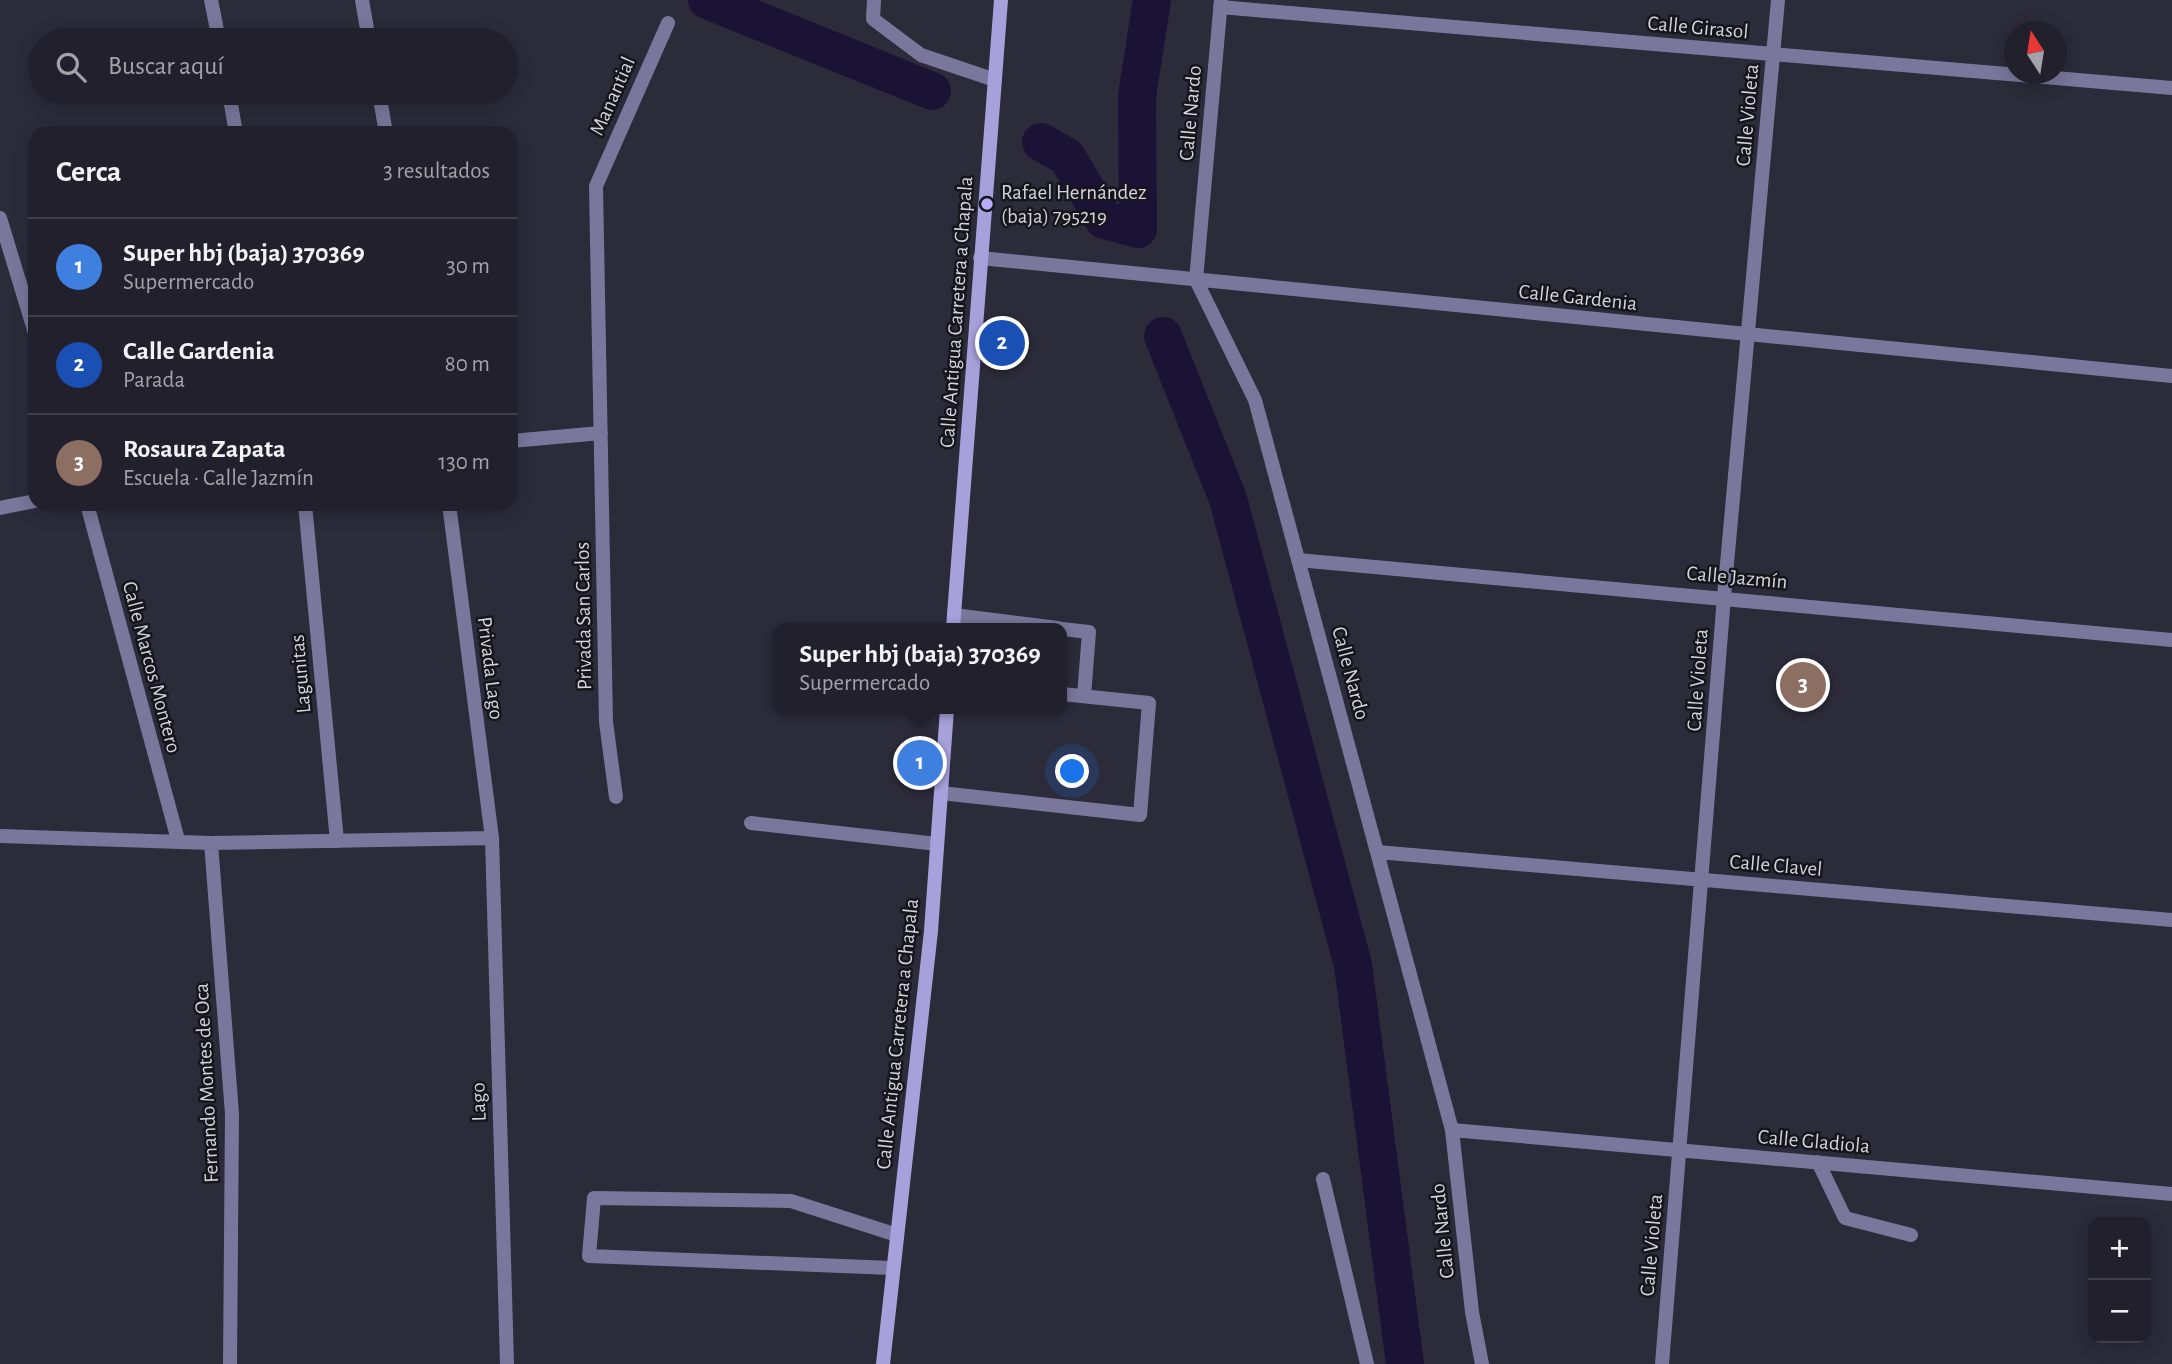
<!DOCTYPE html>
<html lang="es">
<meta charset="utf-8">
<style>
:root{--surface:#21202c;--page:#292834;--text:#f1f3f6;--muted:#a2a3a9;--line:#3e3e48;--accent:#db2777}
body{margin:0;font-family:"Alegreya Sans",sans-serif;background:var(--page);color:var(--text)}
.controls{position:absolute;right:21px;bottom:21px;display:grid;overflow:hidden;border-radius:14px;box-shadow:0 4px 18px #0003}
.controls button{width:63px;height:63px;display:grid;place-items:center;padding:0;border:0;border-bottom:2px solid var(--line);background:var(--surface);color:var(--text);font:35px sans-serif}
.compass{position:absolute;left:2004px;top:21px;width:63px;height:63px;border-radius:50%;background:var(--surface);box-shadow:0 4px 18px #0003;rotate:348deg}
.you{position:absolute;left:1073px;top:772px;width:24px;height:24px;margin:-18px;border:5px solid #fff;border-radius:50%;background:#1a73e8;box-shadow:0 0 0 10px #1a73e833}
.badge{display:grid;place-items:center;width:46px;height:46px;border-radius:50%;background:var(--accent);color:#fff;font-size:23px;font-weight:700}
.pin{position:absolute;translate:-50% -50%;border:4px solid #fff;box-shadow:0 2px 7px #0006}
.popup{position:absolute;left:773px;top:623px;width:294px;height:91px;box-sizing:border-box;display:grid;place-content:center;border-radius:14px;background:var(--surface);filter:drop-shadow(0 2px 5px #0005);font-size:23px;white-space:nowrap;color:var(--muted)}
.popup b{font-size:26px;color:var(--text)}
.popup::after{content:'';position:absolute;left:50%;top:100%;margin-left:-14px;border:14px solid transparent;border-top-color:var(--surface)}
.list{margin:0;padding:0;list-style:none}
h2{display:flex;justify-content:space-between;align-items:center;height:91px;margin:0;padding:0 28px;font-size:30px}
h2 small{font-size:23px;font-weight:400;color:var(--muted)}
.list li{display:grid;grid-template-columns:46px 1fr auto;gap:21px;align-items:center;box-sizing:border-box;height:98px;padding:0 28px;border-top:2px solid var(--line)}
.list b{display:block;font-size:26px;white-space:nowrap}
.list p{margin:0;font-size:23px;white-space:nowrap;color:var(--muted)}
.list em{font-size:23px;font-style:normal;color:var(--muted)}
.icon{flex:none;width:38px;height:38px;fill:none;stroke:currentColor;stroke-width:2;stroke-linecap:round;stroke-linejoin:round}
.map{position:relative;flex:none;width:2172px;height:1364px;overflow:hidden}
.search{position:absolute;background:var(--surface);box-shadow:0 4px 18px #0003;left:28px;top:28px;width:490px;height:77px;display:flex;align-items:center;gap:18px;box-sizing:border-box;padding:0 24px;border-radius:38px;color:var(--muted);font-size:26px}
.panel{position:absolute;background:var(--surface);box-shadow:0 4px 18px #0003;left:28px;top:126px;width:490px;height:385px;border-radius:21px}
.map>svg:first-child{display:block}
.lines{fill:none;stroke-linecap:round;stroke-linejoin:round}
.canal{stroke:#1a1335;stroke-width:38}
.lane{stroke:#7b779c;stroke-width:14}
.street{stroke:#7b779c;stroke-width:14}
.secondary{stroke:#a7a1db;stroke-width:14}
.poi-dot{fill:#b5acf8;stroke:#15151b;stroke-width:2.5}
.labels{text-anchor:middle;stroke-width:5;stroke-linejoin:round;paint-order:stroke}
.street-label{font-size:21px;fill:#d4d3dd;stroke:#15151b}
.poi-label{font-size:21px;fill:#d4d3dd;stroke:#15151b;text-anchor:start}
</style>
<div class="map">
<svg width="2172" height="1364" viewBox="0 0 2172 1364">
<rect width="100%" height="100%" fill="#2c2b3a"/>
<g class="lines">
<path class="canal" d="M 707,0 L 932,91
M 1041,142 L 1067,157 L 1104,220 L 1138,229 L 1137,96 L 1152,0
M 1163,336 L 1228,499 L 1353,965 L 1405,1364"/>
<path class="lane" d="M 954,615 L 1058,628
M 1062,629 L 1089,632 L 1084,696
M 941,793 L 1140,815 L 1149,703 L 1062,694
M 751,823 L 937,844
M 892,1268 L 589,1256 L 594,1198 L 791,1201 L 897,1235"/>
<path class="street" d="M 211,0 L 219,40
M 362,0 L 369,40
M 874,0 L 873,19 L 921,55 L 995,80
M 1221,0 L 1196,280 L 1255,400 L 1452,1130 L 1472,1312 L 1482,1364
M 1220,7 L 2172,88
M 229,93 L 236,133
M 379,93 L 386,133
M 0,218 L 35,333
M 980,258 L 2172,376
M 511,441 L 601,433
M 87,504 L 178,840
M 305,504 L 337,841
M 449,504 L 492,838 L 507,1364
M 0,508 L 35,501
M 1298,560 L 2172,640
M 616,797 L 606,722 L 596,186 L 668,23
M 0,836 L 211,843 L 492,838
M 211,843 L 232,1114 L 230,1364
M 1377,852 L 2172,920
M 1452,1130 L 2172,1194
M 1818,1162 L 1845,1218 L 1911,1235
M 1323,1179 L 1367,1364
M 1662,1364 L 1724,597 L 1778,0"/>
<path class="secondary" d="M 953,628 L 1001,0
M 883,1364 L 931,931 L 947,709"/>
</g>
<circle class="poi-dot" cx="987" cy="204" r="7"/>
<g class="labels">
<g class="street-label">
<text transform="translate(1698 27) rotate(5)" y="7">Calle Girasol</text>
<text transform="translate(612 96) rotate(-66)" y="7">Manantial</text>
<text transform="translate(1190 113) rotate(-85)" y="7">Calle Nardo</text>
<text transform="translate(1747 115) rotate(-85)" y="7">Calle Violeta</text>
<text transform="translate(1578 297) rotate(6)" y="7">Calle Gardenia</text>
<text transform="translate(956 312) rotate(-86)" y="7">Calle Antigua Carretera a Chapala</text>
<text transform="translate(1737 577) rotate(5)" y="7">Calle Jazmín</text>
<text transform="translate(583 616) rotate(-91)" y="7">Privada San Carlos</text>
<text transform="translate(152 667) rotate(75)" y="7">Calle Marcos Montero</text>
<text transform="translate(491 668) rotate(83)" y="7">Privada Lago</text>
<text transform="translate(1351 673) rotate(75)" y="7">Calle Nardo</text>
<text transform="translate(300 674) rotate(-95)" y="7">Lagunitas</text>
<text transform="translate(1697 680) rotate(-86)" y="7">Calle Violeta</text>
<text transform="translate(1776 865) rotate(5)" y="7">Calle Clavel</text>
<text transform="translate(897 1034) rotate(-84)" y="7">Calle Antigua Carretera a Chapala</text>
<text transform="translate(206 1083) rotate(-93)" y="7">Fernando Montes de Oca</text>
<text transform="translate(478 1102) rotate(-92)" y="7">Lago</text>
<text transform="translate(1814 1141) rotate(5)" y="7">Calle Gladiola</text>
<text transform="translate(1442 1231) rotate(-96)" y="7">Calle Nardo</text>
<text transform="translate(1651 1245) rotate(-85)" y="7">Calle Violeta</text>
</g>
<g class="poi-label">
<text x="1001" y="199">Rafael Hernández<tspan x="1001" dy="24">(baja) 795219</tspan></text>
</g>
</g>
</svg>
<div class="controls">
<button>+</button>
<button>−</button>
</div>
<svg class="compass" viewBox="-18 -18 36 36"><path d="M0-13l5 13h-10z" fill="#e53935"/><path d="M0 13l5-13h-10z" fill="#a2a3a9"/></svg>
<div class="you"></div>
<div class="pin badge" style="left:920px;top:763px;background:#3f7fe0">1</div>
<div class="popup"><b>Super hbj (baja) 370369</b>Supermercado</div>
<div class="pin badge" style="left:1002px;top:343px;background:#1a4fb4">2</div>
<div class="pin badge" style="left:1803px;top:685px;background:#8d6e63">3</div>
<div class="search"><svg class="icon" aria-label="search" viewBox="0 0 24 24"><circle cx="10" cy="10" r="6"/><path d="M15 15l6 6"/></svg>Buscar aquí</div>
<section class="panel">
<h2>Cerca<small>3 resultados</small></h2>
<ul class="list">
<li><span class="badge" style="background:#3f7fe0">1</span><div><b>Super hbj (baja) 370369</b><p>Supermercado</p></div><em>30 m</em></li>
<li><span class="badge" style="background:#1a4fb4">2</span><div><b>Calle Gardenia</b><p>Parada</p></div><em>80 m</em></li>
<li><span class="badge" style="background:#8d6e63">3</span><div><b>Rosaura Zapata</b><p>Escuela · Calle Jazmín</p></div><em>130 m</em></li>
</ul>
</section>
</div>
